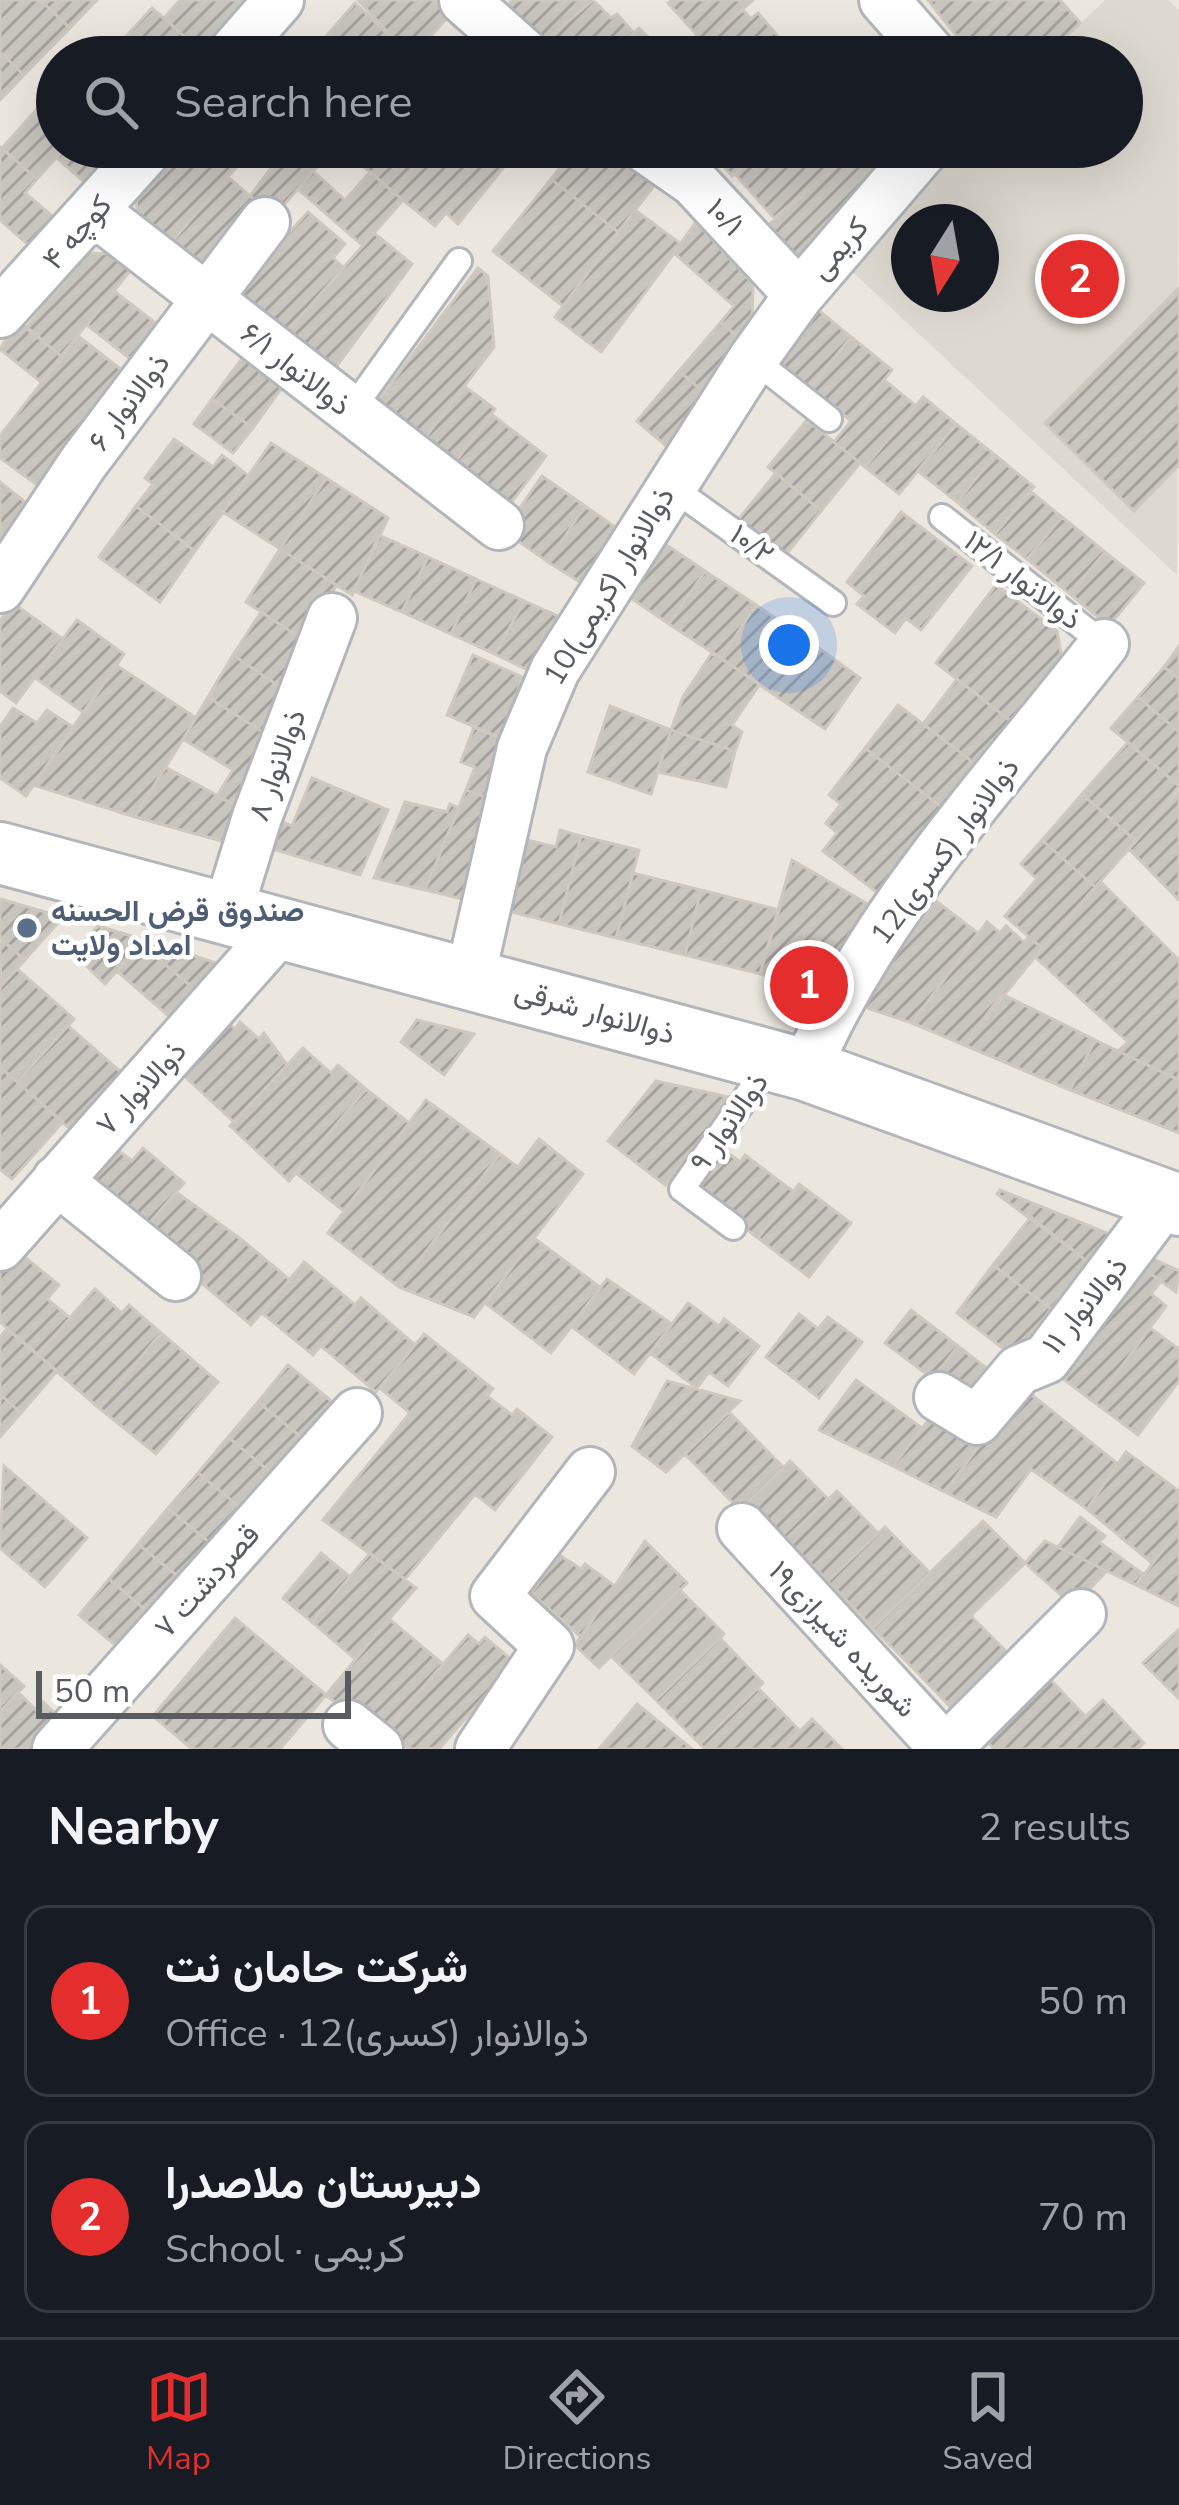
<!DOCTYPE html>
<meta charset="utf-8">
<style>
:root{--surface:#171b24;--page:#242831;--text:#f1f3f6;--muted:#9ea1a6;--line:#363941;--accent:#e32e2d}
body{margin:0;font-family:"Nunito Sans",Vazirmatn,sans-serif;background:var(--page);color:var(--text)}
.compass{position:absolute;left:891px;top:204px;width:108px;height:108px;border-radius:50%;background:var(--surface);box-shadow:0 12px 48px #0002;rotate:191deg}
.scale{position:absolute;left:36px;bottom:30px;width:315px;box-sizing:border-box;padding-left:12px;border:6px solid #585c60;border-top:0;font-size:33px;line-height:42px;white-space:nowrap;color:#585c60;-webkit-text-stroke:9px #fff;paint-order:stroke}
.you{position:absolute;left:789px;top:645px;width:42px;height:42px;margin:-30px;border:9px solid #fff;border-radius:50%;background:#1a73e8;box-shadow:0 0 0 18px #1a73e833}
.badge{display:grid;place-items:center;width:78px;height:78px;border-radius:50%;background:var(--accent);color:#fff;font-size:39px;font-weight:700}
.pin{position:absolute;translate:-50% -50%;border:6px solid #fff;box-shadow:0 3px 12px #0006}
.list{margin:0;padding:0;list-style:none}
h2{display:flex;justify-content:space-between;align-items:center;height:156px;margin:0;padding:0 48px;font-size:51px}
h2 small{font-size:39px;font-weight:400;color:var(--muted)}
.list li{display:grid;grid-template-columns:78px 1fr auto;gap:36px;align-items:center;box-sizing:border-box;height:192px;margin:0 24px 24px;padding:0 24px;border:3px solid var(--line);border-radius:24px}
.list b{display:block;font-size:45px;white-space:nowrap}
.list p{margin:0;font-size:39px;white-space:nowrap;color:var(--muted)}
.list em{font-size:39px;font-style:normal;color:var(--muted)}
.icon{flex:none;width:66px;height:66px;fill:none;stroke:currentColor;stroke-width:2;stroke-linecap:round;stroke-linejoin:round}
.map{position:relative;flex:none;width:1179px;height:1749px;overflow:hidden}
.search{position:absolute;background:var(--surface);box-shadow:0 12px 48px #0002;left:36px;right:36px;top:36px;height:132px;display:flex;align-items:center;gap:30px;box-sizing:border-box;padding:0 42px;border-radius:66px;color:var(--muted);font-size:45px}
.sheet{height:588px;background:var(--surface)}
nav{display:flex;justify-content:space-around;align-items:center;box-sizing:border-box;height:168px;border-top:3px solid var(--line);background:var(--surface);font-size:33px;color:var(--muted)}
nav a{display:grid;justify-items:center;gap:6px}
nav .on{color:var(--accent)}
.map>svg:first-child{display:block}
.education{fill:#ddd9d0;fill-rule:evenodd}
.building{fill:url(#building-hatch);stroke:#cfc8be;stroke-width:3}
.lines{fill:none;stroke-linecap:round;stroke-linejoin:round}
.service-casing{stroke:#b2b6ba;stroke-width:30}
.minor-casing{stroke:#b2b6ba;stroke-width:54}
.tertiary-casing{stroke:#b2b6ba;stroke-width:66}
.service{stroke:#fff;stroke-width:24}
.minor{stroke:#fff;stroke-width:48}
.tertiary{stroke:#fff;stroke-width:60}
.service-dot{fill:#5c6f8a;stroke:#fff;stroke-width:4.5}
.labels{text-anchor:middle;stroke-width:9;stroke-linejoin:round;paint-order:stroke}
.street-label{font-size:30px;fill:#585c60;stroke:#fff}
.service-label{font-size:30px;font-weight:bold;fill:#4e5e75;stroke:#fff;text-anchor:start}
</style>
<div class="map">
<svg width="1179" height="1749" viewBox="0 0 1179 1749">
<defs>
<pattern id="building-hatch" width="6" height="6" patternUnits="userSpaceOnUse" patternTransform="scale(3)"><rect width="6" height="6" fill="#c8c4be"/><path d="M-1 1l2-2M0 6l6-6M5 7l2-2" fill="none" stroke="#a5a29e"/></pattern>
</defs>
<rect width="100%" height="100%" fill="#ebe7df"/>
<path class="education" d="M 1105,0 L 1168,0 L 1179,10 L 1177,575 L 844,264 L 956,147 L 1122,147 L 1122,57 L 1045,57 ZM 909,222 L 981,222 L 981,294 L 909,294 Z"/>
<path class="building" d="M 0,0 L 40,0 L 70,28 L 24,75 L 0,52 Z
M 40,0 L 97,0 L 70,28 Z
M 180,0 L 245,0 L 252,6 L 207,56 L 164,18 Z
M 358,0 L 434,0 L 450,15 L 411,57 Z
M 513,0 L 593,0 L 543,43 L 503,8 Z
M 593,0 L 611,18 L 617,14 L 634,33 L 606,57 L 559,57 L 543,43 Z
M 672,0 L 753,0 L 704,43 L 668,3 Z
M 928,0 L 1020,0 L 967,49 Z
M 1020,0 L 1060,0 L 1080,23 L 1045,57 L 973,57 L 967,49 Z
M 355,3 L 411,57 L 310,55 Z
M 152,8 L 207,56 L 138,57 L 121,42 Z
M 743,10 L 751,19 L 758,13 L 788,48 L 778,57 L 688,57 Z
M 639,28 L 669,57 L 606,57 L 634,33 Z
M 796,41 L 811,57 L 778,57 L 788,48 Z
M 121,42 L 138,57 L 108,57 Z
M 0,52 L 24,75 L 0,100 Z
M 57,87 L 57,147 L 66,147 L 37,179 L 2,148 Z
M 0,147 L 37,179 L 25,193 L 58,221 L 33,249 L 0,220 Z
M 66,147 L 125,147 L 90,187 L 57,158 Z
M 180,147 L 254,147 L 168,246 L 138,220 L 136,197 Z
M 287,147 L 316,147 L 327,156 L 274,216 L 250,196 Z
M 340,147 L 431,147 L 393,192 Z
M 431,147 L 520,147 L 458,224 L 446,213 L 435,226 L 393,192 Z
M 576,147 L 613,147 L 657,182 L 618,232 L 551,179 Z
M 706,147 L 766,147 L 732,176 Z
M 766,147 L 857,147 L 858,148 L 774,218 L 735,174 Z
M 858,148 L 884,177 L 803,262 L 767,226 Z
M 313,171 L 345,200 L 370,172 L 403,200 L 363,246 L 298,189 Z
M 228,177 L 257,202 L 197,271 L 168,246 Z
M 551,179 L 618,232 L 563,306 L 493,251 Z
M 635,210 L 681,244 L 601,352 L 555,317 Z
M 308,212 L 345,244 L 333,258 L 344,268 L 280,340 L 229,298 Z
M 696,222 L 753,284 L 752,321 L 738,337 L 721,322 L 734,306 L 674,253 Z
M 374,233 L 412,264 L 327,379 L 280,340 Z
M 88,253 L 112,254 L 131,270 L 61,356 L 26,328 Z
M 478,268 L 488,276 L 494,347 L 422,442 L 374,406 Z
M 1179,288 L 1179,465 L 1134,511 L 1045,423 Z
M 114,291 L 170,334 L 143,369 L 87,325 Z
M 811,304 L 851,337 L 810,388 L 769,355 Z
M 18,320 L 61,356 L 41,382 L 0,349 Z
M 721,322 L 751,350 L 716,403 L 679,371 Z
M 78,336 L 131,377 L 48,493 L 0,458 L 0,436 Z
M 851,337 L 892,370 L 851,421 L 810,388 Z
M 246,353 L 286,382 L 253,428 L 212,399 Z
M 679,371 L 716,403 L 678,456 L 637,421 Z
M 884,380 L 916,406 L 865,467 L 834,442 Z
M 464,386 L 495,409 L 453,465 L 422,442 Z
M 923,397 L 956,424 L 899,494 L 865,467 Z
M 212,399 L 253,428 L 233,453 L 194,424 Z
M 491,414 L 546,456 L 502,515 L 447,473 Z
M 807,420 L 860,463 L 821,511 L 768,467 Z
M 956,424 L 995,455 L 957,502 L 918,471 Z
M 174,439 L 213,467 L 222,455 L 249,476 L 195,551 L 136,506 L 153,484 L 145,478 Z
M 271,443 L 326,478 L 280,549 L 223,512 Z
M 995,455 L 1034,487 L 995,534 L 957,502 Z
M 776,473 L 821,511 L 785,556 L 737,521 Z
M 542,476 L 585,506 L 548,562 L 504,531 Z
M 326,478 L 388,518 L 352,595 L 280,549 Z
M 0,482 L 35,510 L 0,560 Z
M 1030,491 L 1062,517 L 1027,559 L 995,534 Z
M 136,506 L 195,551 L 160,602 L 99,557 Z
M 585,506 L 628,536 L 593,590 L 548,562 Z
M 901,512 L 972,566 L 921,630 L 906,618 L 895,633 L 857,604 L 864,596 L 847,582 Z
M 1062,517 L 1105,552 L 1070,594 L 1027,559 Z
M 379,535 L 428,557 L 402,612 L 354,591 Z
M 653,536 L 705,571 L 669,624 L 619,590 Z
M 280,549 L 336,585 L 310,644 L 246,602 Z
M 1105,552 L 1144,583 L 1109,626 L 1070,594 Z
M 428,557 L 476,579 L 451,634 L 402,612 Z
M 705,571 L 756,605 L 721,658 L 669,624 Z
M 476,579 L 524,601 L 495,654 L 451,634 Z
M 996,585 L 1057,631 L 1062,658 L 1012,722 L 936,663 Z
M 524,601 L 574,623 L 542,677 L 495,654 Z
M 13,603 L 63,639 L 16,703 L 0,691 L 0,621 Z
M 756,605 L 812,643 L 776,696 L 721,658 Z
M 261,612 L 310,644 L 289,693 L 233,655 Z
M 77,620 L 124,654 L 84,713 L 34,677 Z
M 812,643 L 860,678 L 825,729 L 776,696 Z
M 1179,646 L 1179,679 L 1164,667 Z
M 712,653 L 760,684 L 732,725 L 742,732 L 735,751 L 671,730 L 683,697 Z
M 233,655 L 289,693 L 272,738 L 208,697 Z
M 473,655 L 522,677 L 503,739 L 447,715 Z
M 116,665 L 196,718 L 135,817 L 33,785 Z
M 1164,667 L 1179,679 L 1179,732 L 1138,697 Z
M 957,679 L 1012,722 L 978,766 L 923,724 Z
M 208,697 L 272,738 L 244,810 L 217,796 L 233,770 L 183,739 Z
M 1138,697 L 1179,732 L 1179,786 L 1111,728 Z
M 898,705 L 978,766 L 944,809 L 865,748 Z
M 610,706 L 671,730 L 651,794 L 588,772 Z
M 13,708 L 37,723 L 47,710 L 74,728 L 26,796 L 0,778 L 0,727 Z
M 474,727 L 509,742 L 494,800 L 466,790 L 475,767 L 461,762 Z
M 671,730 L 735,751 L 726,787 L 657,772 Z
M 1128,742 L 1179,786 L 1136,841 L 1082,794 Z
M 865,748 L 944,809 L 879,894 L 823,851 L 837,833 L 826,823 L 841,804 L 829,795 Z
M 165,767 L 244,810 L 232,844 L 135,817 Z
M 312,778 L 388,810 L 360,875 L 262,846 L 270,817 L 292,826 Z
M 466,790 L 494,800 L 470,901 L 425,890 Z
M 1179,792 L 1179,900 L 1129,849 Z
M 1082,794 L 1136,841 L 1095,887 L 1042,840 Z
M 405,802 L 447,812 L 450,804 L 459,808 L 425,890 L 374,878 Z
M 560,830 L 581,836 L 559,924 L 504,910 L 519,838 L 556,847 Z
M 581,836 L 639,850 L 616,938 L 559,924 Z
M 1042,840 L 1095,887 L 1042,948 L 1005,916 L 1037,879 L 1021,864 Z
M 792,860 L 871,906 L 813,990 L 760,974 Z
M 633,873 L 701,890 L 685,955 L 616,938 Z
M 1101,882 L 1179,960 L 1179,1080 L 1118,1051 L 1128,1042 L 1035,957 Z
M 701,890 L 779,910 L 760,974 L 685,955 Z
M 0,899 L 63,917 L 25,960 L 0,938 Z
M 936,901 L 978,933 L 912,1023 L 858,1005 Z
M 987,922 L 1000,933 L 1006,926 L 1024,942 L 1029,937 L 1042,948 L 964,1045 L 912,1023 Z
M 98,926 L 145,940 L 105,984 L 73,953 Z
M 145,940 L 232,968 L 205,998 L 141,944 Z
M 3,941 L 25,960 L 1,986 L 0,945 Z
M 141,944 L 205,998 L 179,1025 L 117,971 Z
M 17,969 L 74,1019 L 17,1082 L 0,1067 L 0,987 Z
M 1002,994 L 1095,1040 L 1070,1090 L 964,1045 Z
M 417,1020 L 474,1034 L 444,1075 L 401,1042 Z
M 226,1021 L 235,1029 L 240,1022 L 259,1039 L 264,1033 L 287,1065 L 234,1122 L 180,1072 Z
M 68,1026 L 130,1080 L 79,1137 L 17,1082 Z
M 1095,1040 L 1179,1080 L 1179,1133 L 1070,1090 Z
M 303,1048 L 331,1073 L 338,1065 L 366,1089 L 289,1181 L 230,1126 Z
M 0,1067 L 63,1122 L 12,1179 L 0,1169 Z
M 656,1081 L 733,1098 L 665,1185 L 608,1141 Z
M 366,1089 L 409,1123 L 344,1211 L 296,1173 Z
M 426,1100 L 500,1154 L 399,1287 L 328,1233 Z
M 539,1139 L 583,1174 L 474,1317 L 399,1287 L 500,1154 L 518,1167 Z
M 111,1145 L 132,1161 L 143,1148 L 184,1183 L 142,1232 L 81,1181 Z
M 727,1152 L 740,1162 L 745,1155 L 794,1192 L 758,1238 L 696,1191 Z
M 799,1184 L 851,1223 L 809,1277 L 758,1238 Z
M 1000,1190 L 1109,1234 L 1088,1262 L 997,1194 Z
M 176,1192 L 242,1240 L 204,1285 L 142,1232 Z
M 1031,1217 L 1088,1262 L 1051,1309 L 993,1265 Z
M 534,1238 L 601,1288 L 551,1353 L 485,1303 Z
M 242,1240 L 290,1280 L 251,1325 L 204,1285 Z
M 16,1250 L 59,1285 L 47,1299 L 70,1318 L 38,1355 L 0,1322 L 0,1268 Z
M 1143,1254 L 1179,1271 L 1176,1292 L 1136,1263 Z
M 304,1262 L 355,1305 L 313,1355 L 262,1313 Z
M 1136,1263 L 1161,1281 L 1151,1294 L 1166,1306 L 1095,1403 L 1054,1372 Z
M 993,1265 L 1051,1309 L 1014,1357 L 957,1313 Z
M 607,1279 L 672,1324 L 634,1374 L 571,1326 Z
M 95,1289 L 122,1313 L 129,1305 L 161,1333 L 99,1408 L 38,1355 Z
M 361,1298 L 415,1345 L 376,1392 L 321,1346 Z
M 688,1303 L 719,1326 L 724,1319 L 759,1346 L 728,1386 L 709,1372 L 697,1388 L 650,1353 Z
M 911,1310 L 958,1346 L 933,1379 L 885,1343 Z
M 799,1314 L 818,1329 L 828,1317 L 862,1342 L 819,1398 L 766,1357 Z
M 1150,1328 L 1179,1349 L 1179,1381 L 1138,1435 L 1095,1403 Z
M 7,1329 L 57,1371 L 21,1413 L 0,1394 L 0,1337 Z
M 161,1333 L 218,1382 L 156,1454 L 99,1408 Z
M 424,1334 L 493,1389 L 487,1396 L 512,1415 L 517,1409 L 552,1437 L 495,1510 L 475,1494 L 405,1579 L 323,1520 L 410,1413 L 380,1388 Z
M 958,1346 L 998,1377 L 977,1403 L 938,1372 Z
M 288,1365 L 336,1405 L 306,1441 L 258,1402 Z
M 856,1380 L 922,1428 L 893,1466 L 819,1430 Z
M 667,1381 L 740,1401 L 666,1472 L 632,1446 Z
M 1022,1387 L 1118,1464 L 1087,1509 L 1031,1469 L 996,1517 L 945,1492 Z
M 0,1394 L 21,1413 L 0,1437 Z
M 258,1402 L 306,1441 L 276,1477 L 228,1437 Z
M 729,1412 L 783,1467 L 740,1510 L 685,1454 Z
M 933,1414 L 978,1447 L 945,1492 L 893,1466 Z
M 228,1437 L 276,1477 L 246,1512 L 198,1473 Z
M 1126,1452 L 1179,1491 L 1179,1529 L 1152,1563 L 1087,1509 Z
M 790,1461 L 828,1499 L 786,1539 L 749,1501 Z
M 4,1466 L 87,1538 L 45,1587 L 0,1548 Z
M 198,1473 L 246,1512 L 216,1548 L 168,1508 Z
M 837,1491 L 878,1533 L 828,1581 L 786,1539 Z
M 168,1508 L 216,1548 L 186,1583 L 138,1544 Z
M 1080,1517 L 1105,1536 L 1099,1542 L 1143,1574 L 1136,1585 L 1058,1547 Z
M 983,1521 L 1025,1563 L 915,1670 L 873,1628 Z
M 885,1527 L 930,1573 L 873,1628 L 828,1581 Z
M 1179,1529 L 1179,1606 L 1136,1585 Z
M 645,1541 L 687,1583 L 599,1668 L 575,1645 Z
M 1045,1541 L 1107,1571 L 1073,1606 L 1025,1563 Z
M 138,1544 L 186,1583 L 156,1619 L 109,1579 Z
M 321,1553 L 350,1577 L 312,1622 L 283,1598 Z
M 370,1553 L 416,1588 L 355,1659 L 312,1622 Z
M 559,1555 L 581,1569 L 585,1564 L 615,1586 L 581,1637 L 531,1593 Z
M 109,1579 L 156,1619 L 126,1654 L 79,1615 Z
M 679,1589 L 724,1634 L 656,1700 L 611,1656 Z
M 971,1616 L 1017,1662 L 960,1717 L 915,1670 Z
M 235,1618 L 326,1695 L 280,1749 L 192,1749 L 153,1716 Z
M 389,1619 L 443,1664 L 379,1738 L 326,1695 Z
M 1179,1629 L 1179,1699 L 1143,1663 Z
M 468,1635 L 479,1644 L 485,1637 L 514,1662 L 440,1748 L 409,1749 L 387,1730 Z
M 720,1638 L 763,1683 L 700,1744 L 656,1700 Z
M 0,1665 L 24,1686 L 0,1712 Z
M 1045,1674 L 1085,1716 L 1050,1749 L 994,1749 L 980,1734 Z
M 758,1688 L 800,1731 L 782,1749 L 705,1749 L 700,1744 Z
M 18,1692 L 36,1710 L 43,1702 L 61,1719 L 37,1749 L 0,1749 L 0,1712 Z
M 1103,1700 L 1144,1743 L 1138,1749 L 1050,1749 Z
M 637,1704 L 692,1749 L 599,1749 Z
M 812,1719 L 842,1749 L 782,1749 Z"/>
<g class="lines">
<g class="service-casing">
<path id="service" d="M 753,359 L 829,419
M 350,412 L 459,261
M 670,486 L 833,603
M 942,517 L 1104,644
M 733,1227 L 682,1189 L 770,1063"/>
</g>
<g class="minor-casing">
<path id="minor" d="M 464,0 L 528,57
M 884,0 L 934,57
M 229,57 L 279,0
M 644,147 L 694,182 L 799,295
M 94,211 L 499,525
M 0,313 L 150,147
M 0,588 L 83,463 L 265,222
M 227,914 L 257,817 L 332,618
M 470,978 L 522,748 L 555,670 L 753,359 L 799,295 L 926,147
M 806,1070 C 873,911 999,779 1104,644
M 57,1180 L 176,1276
M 0,1246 L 280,930
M 939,1397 L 977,1420 L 1019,1370 L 1046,1359 L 1166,1200
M 742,1528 L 945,1749
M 348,1725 L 378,1749
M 57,1749 L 357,1413
M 480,1749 L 549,1646 L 495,1596 L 590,1472
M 946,1749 L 1081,1614"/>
</g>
<g class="tertiary-casing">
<path id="tertiary" d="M 0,853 L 806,1070 L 1179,1205"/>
</g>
<use href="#service" class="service"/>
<use href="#minor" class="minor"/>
<use href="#tertiary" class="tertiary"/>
</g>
<circle class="service-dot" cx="27" cy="928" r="12"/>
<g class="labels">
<g class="street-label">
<text transform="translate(725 217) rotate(47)" y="10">۱۰/۱</text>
<text transform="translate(77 232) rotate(-49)" y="10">کوچه ۴</text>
<text transform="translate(839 248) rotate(-49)" y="10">کریمی</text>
<text transform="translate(296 369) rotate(38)" y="10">ذوالانوار ۶/۱</text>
<text transform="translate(129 402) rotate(-53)" y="10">ذوالانوار ۶</text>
<text transform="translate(752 544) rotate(36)" y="10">۱۰/۲</text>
<text transform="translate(1023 580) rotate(38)" y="10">ذوالانوار ۱۲/۱</text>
<text transform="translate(609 586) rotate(-59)" y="10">10ذوالانوار (کریمی)</text>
<text transform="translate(277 765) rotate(-70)" y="10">ذوالانوار ۸</text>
<text transform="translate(945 851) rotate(-53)" y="10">12ذوالانوار (کسری)</text>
<text transform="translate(595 1012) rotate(16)" y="10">ذوالانوار شرقی</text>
<text transform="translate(141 1088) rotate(-47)" y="10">ذوالانوار ۷</text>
<text transform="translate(729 1122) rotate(-55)" y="10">ذوالانوار ۹</text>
<text transform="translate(1085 1305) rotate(-51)" y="10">ذوالانوار ۱۱</text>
<text transform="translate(207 1581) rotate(-48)" y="10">قصردشت ۷</text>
<text transform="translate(843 1639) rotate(47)" y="10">شوریده شیرازی۱۹</text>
</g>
<g class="service-label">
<text x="51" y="921">صندوق قرض الحسنه<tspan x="51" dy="34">امداد ولایت</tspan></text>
</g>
</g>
</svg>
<svg class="compass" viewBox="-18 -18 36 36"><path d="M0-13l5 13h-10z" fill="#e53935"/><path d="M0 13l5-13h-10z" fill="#9ea1a6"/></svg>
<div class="scale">50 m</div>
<div class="you"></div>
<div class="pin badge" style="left:809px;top:985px">1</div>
<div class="pin badge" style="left:1080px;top:279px">2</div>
<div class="search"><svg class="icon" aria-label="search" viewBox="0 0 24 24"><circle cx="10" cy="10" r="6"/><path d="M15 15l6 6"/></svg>Search here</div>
</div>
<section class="sheet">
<h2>Nearby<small>2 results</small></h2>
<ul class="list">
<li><span class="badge">1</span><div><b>شرکت حامان نت</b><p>Office · 12ذوالانوار (کسری)</p></div><em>50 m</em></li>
<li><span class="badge">2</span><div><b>دبیرستان ملاصدرا</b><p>School · کریمی</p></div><em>70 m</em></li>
</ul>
</section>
<nav>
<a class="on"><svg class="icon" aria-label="map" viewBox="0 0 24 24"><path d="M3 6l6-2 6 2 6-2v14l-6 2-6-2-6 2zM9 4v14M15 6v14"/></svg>Map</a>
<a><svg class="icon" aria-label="directions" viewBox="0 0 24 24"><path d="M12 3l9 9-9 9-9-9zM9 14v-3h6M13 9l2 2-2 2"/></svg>Directions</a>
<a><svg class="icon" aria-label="saved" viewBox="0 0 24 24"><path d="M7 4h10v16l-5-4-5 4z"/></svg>Saved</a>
</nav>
